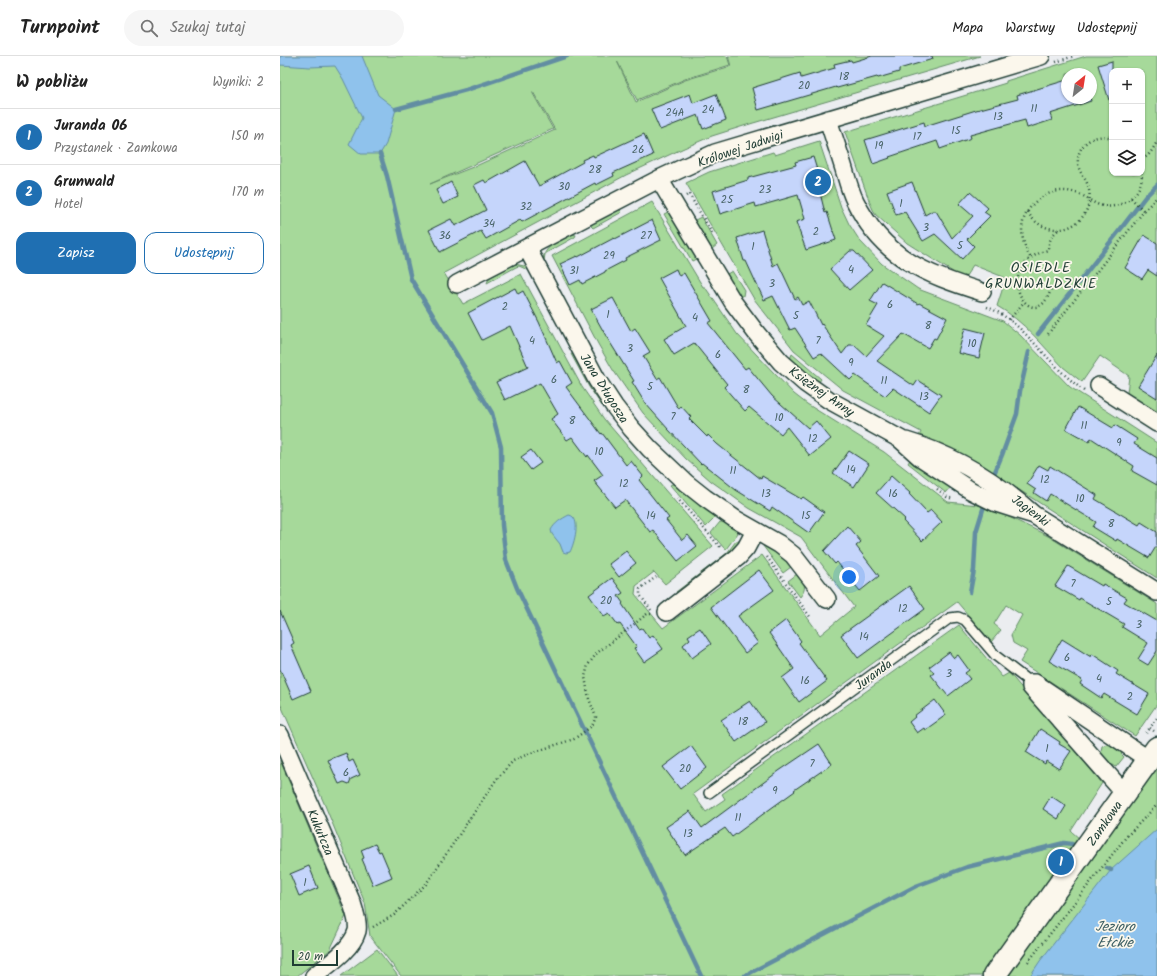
<!DOCTYPE html>
<html lang="pl">
<meta charset="utf-8">
<style>
:root{--surface:#fff;--page:#f6f6f6;--text:#222;--muted:#767676;--line:#e0e0e0;--accent:#1f6fb2}
body{margin:0;font-family:Kalam,sans-serif;background:var(--page);color:var(--text)}
.controls{position:absolute;right:12px;top:12px;display:grid;overflow:hidden;border-radius:8px;box-shadow:0 1px 3px #0004}
.controls button{width:36px;height:36px;display:grid;place-items:center;padding:0;border:0;border-bottom:1px solid var(--line);background:var(--surface);color:var(--text);font:20px sans-serif}
.compass{position:absolute;left:781px;top:12px;width:36px;height:36px;border-radius:50%;background:var(--surface);box-shadow:0 1px 3px #0004;rotate:30deg}
.scale{position:absolute;left:12px;bottom:10px;width:46px;box-sizing:border-box;padding-left:4px;border:2px solid #1f3d34;border-top:0;font-size:11px;line-height:14px;white-space:nowrap;color:#1f3d34;-webkit-text-stroke:3px #fbf7ec;paint-order:stroke}
.you{position:absolute;left:569px;top:521px;width:14px;height:14px;margin:-10px;border:3px solid #fff;border-radius:50%;background:#1a73e8;box-shadow:0 0 0 6px #1a73e833}
.badge{display:grid;place-items:center;width:26px;height:26px;border-radius:50%;background:var(--accent);color:#fff;font-size:13px;font-weight:700}
.pin{position:absolute;translate:-50% -50%;border:2px solid #fff;box-shadow:0 1px 4px #0006}
.list{margin:0;padding:0;list-style:none}
h2{display:flex;justify-content:space-between;align-items:center;height:52px;margin:0;padding:0 16px;font-size:17px}
h2 small{font-size:13px;font-weight:400;color:var(--muted)}
.list li{display:grid;grid-template-columns:26px 1fr auto;gap:12px;align-items:center;box-sizing:border-box;height:56px;padding:0 16px;border-top:1px solid var(--line)}
.list b{display:block;font-size:15px;white-space:nowrap}
.list p{margin:0;font-size:13px;white-space:nowrap;color:var(--muted)}
.list em{font-size:13px;font-style:normal;color:var(--muted)}
.actions{display:flex;gap:8px;padding:12px 16px}
.actions a{flex:1;padding:9px 0;border:1px solid var(--accent);border-radius:12px;text-align:center;font-size:14px;color:var(--accent)}
.actions .main{background:var(--accent);color:#fff}
.icon{flex:none;width:22px;height:22px;fill:none;stroke:currentColor;stroke-width:2;stroke-linecap:round;stroke-linejoin:round}
.map{position:relative;flex:none;width:877px;height:920px;overflow:hidden}
header{display:flex;align-items:center;gap:24px;box-sizing:border-box;height:56px;padding:0 20px;background:var(--surface);border-bottom:1px solid var(--line)}
header strong{font-size:19px}
nav{display:flex;gap:22px;margin-inline-start:auto;font-size:14px}
.search{width:280px;height:36px;background:var(--page);display:flex;align-items:center;gap:10px;box-sizing:border-box;padding:0 14px;border-radius:22px;color:var(--muted);font-size:15px}
main{display:flex}
aside{flex:1;background:var(--surface)}
.map>svg:first-child{display:block}
.green{fill:#a6d99a;stroke:#628b67;fill-rule:evenodd}
.water{fill:#8fc2ec;stroke:#628da2}
.lines{fill:none;stroke-linecap:round;stroke-linejoin:round}
.stream{stroke:#628da2;stroke-width:4.5}
.building{fill:#c5d5fb;stroke:#1f3d34}
.lane-casing{stroke:#1f3d34;stroke-width:12}
.street-casing{stroke:#1f3d34;stroke-width:20}
.secondary-casing{stroke:#1f3d34;stroke-width:25}
.path{stroke:#1f3d34;stroke-width:2.5;stroke-dasharray:1 3;stroke-linecap:butt}
.lane{stroke:#fbf7ec;stroke-width:9}
.street{stroke:#fbf7ec;stroke-width:17}
.secondary{stroke:#fbf7ec;stroke-width:22}
.labels{text-anchor:middle;stroke-width:3.5;stroke-linejoin:round;paint-order:stroke}
.number-label{font-size:11px;fill:#486366}
.street-label{font-size:13px;fill:#1f3d34;stroke:#fbf7ec}
.neighbourhood-label{font-size:14px;letter-spacing:1px;fill:#1f3d34;stroke:#fbf7ec}
.water-label{font-size:14px;font-style:italic;fill:#3b5e62;stroke:#fbf7ec}
</style>
<header>
<strong>Turnpoint</strong>
<div class="search"><svg class="icon" aria-label="search" viewBox="0 0 24 24"><circle cx="10" cy="10" r="6"/><path d="M15 15l6 6"/></svg>Szukaj tutaj</div>
<nav><a>Mapa</a><a>Warstwy</a><a>Udostępnij</a></nav>
</header>
<main>
<aside>
<h2>W pobliżu<small>Wyniki: 2</small></h2>
<ul class="list">
<li><span class="badge">1</span><div><b>Juranda 06</b><p>Przystanek · Zamkowa</p></div><em>150 m</em></li>
<li><span class="badge">2</span><div><b>Grunwald</b><p>Hotel</p></div><em>170 m</em></li>
</ul>
<div class="actions"><a class="main">Zapisz</a><a>Udostępnij</a></div>
</aside>
<div class="map">
<svg width="877" height="920" viewBox="0 0 877 920">
<rect width="100%" height="100%" fill="#ebedf0"/>
<filter id="ink" filterUnits="userSpaceOnUse"><feTurbulence type="fractalNoise" baseFrequency=".025" numOctaves="2"/><feDisplacementMap in="SourceGraphic" scale="8" xChannelSelector="R" yChannelSelector="G"/><feConvolveMatrix kernelMatrix="1 2 1 2 8 2 1 2 1" color-interpolation-filters="sRGB"/></filter>
<g filter="url(#ink)">
<path class="green" d="M 0,0 L 447,0 L 450,9 L 405,23 L 357,44 L 337,5 L 356,46 L 405,24 L 451,10 L 448,0 L 700,0 L 470,68 L 432,80 L 404,92 L 346,119 L 164,217 L 183,248 L 241,218 L 302,331 L 324,363 L 433,490 L 385,528 L 374,516 L 356,530 L 355,538 L 383,572 L 482,499 L 540,579 L 574,551 L 521,481 L 469,452 L 431,425 L 406,403 L 363,357 L 333,314 L 318,288 L 272,200 L 372,146 L 423,231 L 425,231 L 457,278 L 514,338 L 527,348 L 604,396 L 668,446 L 699,449 L 700,447 L 768,480 L 877,548 L 877,648 L 855,680 L 740,606 L 747,595 L 733,587 L 731,579 L 742,559 L 726,549 L 714,568 L 721,574 L 711,586 L 677,546 L 413,738 L 426,756 L 445,743 L 442,738 L 679,569 L 722,621 L 729,617 L 822,727 L 791,775 L 801,784 L 877,706 L 877,920 L 121,920 L 90,880 L 85,847 L 44,747 L 0,647 ZM 252,36 L 253,36 L 275,74 L 198,109 L 150,128 L 273,73 Z
M 806,0 L 877,0 L 877,356 L 847,337 L 849,320 L 820,300 L 802,326 C 796,321 789,316 783,311 C 762,289 744,265 717,250 L 726,222 L 693,209 L 684,223 L 627,187 L 595,158 L 590,147 L 565,76 L 726,27 L 726,25 ZM 832,15 L 862,15 L 862,117 L 832,117 ZM 787,18 L 811,18 L 811,42 L 787,42 Z
M 539,85 L 561,151 L 569,168 L 580,185 L 602,208 L 638,233 L 723,265 L 740,279 L 790,331 L 877,387 L 877,522 L 719,421 L 679,400 L 639,380 L 641,376 L 563,334 L 514,294 L 474,243 L 406,127 L 429,116 L 493,96 L 495,99 Z
M 339,153 L 342,156 L 313,172 L 311,170 L 312,168 Z
M 390,155 L 417,199 L 416,203 L 412,205 L 384,158 Z
M 421,161 L 437,189 L 432,193 L 429,192 L 414,168 L 415,164 Z
M 292,178 L 296,179 L 295,181 L 268,196 L 265,198 L 264,205 L 263,205 C 263,190 280,184 292,178 Z
M 235,208 L 244,210 L 248,213 L 248,214 L 239,210 L 236,211 L 207,227 L 209,222 Z
M 452,215 L 464,234 L 463,240 L 459,240 L 446,220 L 447,218 Z
M 291,298 L 294,298 L 323,346 L 322,350 L 309,331 Z
M 512,298 L 541,323 L 539,326 L 535,325 L 510,303 Z
M 631,402 L 672,430 L 666,437 L 628,407 Z
M 392,428 L 396,429 L 435,460 L 435,462 L 426,471 L 390,429 Z
M 440,466 C 447,466 454,471 458,477 L 446,493 L 444,492 L 431,477 Z
M 456,485 L 459,485 L 457,491 L 401,536 L 396,536 L 447,497 Z
M 483,490 C 490,490 509,504 511,511 L 503,517 Z
M 517,518 L 519,519 C 525,527 527,533 520,541 L 508,525 Z
M 827,688 L 832,688 L 843,696 L 841,698 L 844,701 L 836,711 L 833,709 L 831,711 L 820,700 L 822,690 Z
M 0,704 L 66,860 L 50,894 L 17,920 L 0,920 Z
M 97,893 L 118,920 L 61,920 Z"/>
<path class="water" d="M 0,0 L 82,0 L 98,39 L 116,53 L 106,88 L 100,98 L 81,98 L 69,88 L 82,62 L 63,23 L 55,10 L 30,11 L 0,9 Z
M 289,459 C 302,461 294,488 290,496 L 286,497 L 283,496 L 280,488 L 272,478 L 271,474 C 275,467 281,463 289,459 Z
M 877,773 L 877,920 L 750,920 L 760,905 L 831,814 Z"/>
<g class="lines">
<path class="stream" d="M 116,53 L 186,34 L 287,0
M 100,98 L 107,120 L 131,223 L 212,357 L 221,391 L 222,469 L 226,504 L 237,532 L 421,920
M 758,278 L 843,170 L 865,141 L 877,129
M 714,418 L 722,399 L 737,358 L 740,335 L 749,296
M 690,536 L 694,514 L 696,476 L 704,450
M 827,812 L 831,814
M 464,920 L 636,830 L 687,811 L 784,787 L 792,788"/>
</g>
<path class="building" d="M 592,0 L 652,0 L 653,3 L 619,13 L 619,16 L 598,22 L 597,21 L 557,32 L 556,31 L 478,54 L 472,32 L 520,17 L 521,22 L 555,12 L 554,8 L 571,4 L 572,6 Z
M 832,5 L 832,43 L 829,44 L 818,9 Z
M 787,24 L 787,42 L 810,42 L 811,45 L 770,58 L 772,64 L 747,72 L 745,64 L 690,79 L 691,82 L 660,93 L 657,85 L 609,101 L 610,102 L 593,108 L 585,84 L 644,66 L 645,70 L 696,54 L 738,43 L 737,39 Z
M 410,38 L 413,47 L 436,38 L 446,64 L 423,73 L 418,59 L 380,74 L 371,53 Z
M 364,78 L 373,99 L 333,117 L 334,120 L 316,129 L 315,127 L 242,166 L 240,164 L 206,183 L 201,175 L 160,196 L 149,174 L 171,163 L 175,170 L 206,154 L 194,129 L 204,124 L 206,127 L 245,105 L 259,130 L 303,106 L 302,104 L 313,99 L 314,101 Z
M 533,101 L 537,114 L 540,113 L 545,131 L 539,133 L 545,157 L 547,156 L 556,184 L 526,194 L 516,166 L 525,163 L 518,139 L 476,151 L 475,147 L 440,158 L 433,135 L 468,124 L 468,122 L 516,109 L 515,106 Z
M 171,126 L 178,141 L 163,148 L 156,134 Z
M 632,126 L 645,159 L 652,155 L 656,155 L 672,182 L 693,160 L 679,148 L 690,136 L 708,152 L 704,156 L 710,160 L 687,183 L 694,190 L 682,203 L 655,178 L 643,185 L 625,156 L 616,159 L 607,135 Z
M 372,164 L 381,184 L 345,202 L 346,204 L 325,215 L 325,216 L 302,228 L 300,224 L 290,229 L 280,208 L 297,200 L 298,201 L 334,182 L 335,183 Z
M 482,174 L 493,210 L 498,207 L 515,243 L 518,241 L 522,249 L 529,245 L 541,269 L 542,268 L 562,298 L 569,289 L 574,289 L 586,300 L 604,280 L 586,269 L 598,249 L 590,245 L 602,226 L 638,248 L 639,247 L 667,262 L 656,283 L 654,282 L 648,292 L 623,278 L 597,305 L 634,330 L 638,324 L 661,339 L 649,356 L 613,332 L 605,340 L 575,319 L 570,324 L 541,297 L 534,301 L 515,272 L 510,274 L 493,240 L 484,244 L 466,205 L 464,205 L 457,182 Z
M 864,179 L 877,187 L 877,220 L 868,214 L 862,223 L 845,212 Z
M 570,195 L 574,195 L 592,214 L 569,234 L 550,213 Z
M 396,213 L 399,220 L 404,217 L 432,265 L 428,267 L 465,313 L 468,311 L 492,340 L 528,372 L 536,365 L 551,383 L 530,400 L 507,371 L 501,378 L 469,351 L 465,355 L 444,331 L 447,328 L 414,287 L 394,299 L 384,283 L 406,270 L 379,222 Z
M 235,232 L 238,238 L 243,235 L 259,266 L 277,307 L 280,305 L 292,327 L 286,331 L 321,378 L 322,377 L 346,409 L 351,405 L 363,420 L 359,424 L 389,462 L 386,464 L 402,484 L 408,479 L 417,490 L 398,505 L 373,474 L 370,476 L 345,444 L 335,451 L 314,425 L 323,419 L 308,399 L 307,401 L 292,381 L 287,384 L 271,363 L 278,358 L 260,327 L 225,344 L 216,326 L 248,311 L 230,270 L 202,284 L 188,257 Z
M 333,242 L 351,275 L 355,272 L 370,296 L 363,300 L 377,323 L 380,321 L 399,353 L 401,350 L 411,361 L 409,363 L 427,381 L 428,379 L 437,388 L 481,423 L 482,420 L 521,443 L 523,441 L 544,456 L 529,477 L 492,451 L 490,455 L 456,434 L 422,407 L 421,408 L 388,373 L 365,347 L 352,326 L 354,325 L 326,280 L 311,253 Z
M 685,272 L 705,277 L 699,302 L 678,297 Z
M 877,299 L 877,342 L 858,330 Z
M 798,351 L 833,372 L 835,369 L 857,383 L 854,388 L 877,402 L 877,429 L 852,415 L 854,410 L 811,382 L 809,386 L 786,373 Z
M 251,394 L 261,407 L 251,414 L 241,401 Z
M 569,395 L 589,408 L 574,431 L 553,417 Z
M 759,409 L 768,414 L 770,410 L 817,439 L 815,443 L 859,469 L 861,466 L 877,476 L 877,489 L 869,502 L 837,483 L 836,485 L 813,471 L 816,466 L 770,438 L 766,445 L 754,437 L 756,434 L 747,428 Z
M 611,420 L 630,437 L 629,438 L 647,457 L 651,454 L 662,466 L 642,485 L 623,465 L 625,463 L 596,437 Z
M 567,470 L 581,486 L 576,490 L 599,520 L 580,535 L 557,506 L 555,508 L 544,495 Z
M 346,495 L 356,507 L 339,521 L 329,508 Z
M 788,510 L 822,530 L 823,528 L 847,542 L 844,546 L 877,565 L 877,595 L 868,609 L 858,603 L 868,587 L 842,571 L 844,568 L 800,542 L 799,544 L 775,530 Z
M 479,514 L 494,534 L 458,560 L 478,587 L 465,597 L 431,551 Z
M 332,522 L 343,537 L 338,540 L 343,547 L 342,548 L 359,573 L 362,572 L 369,582 L 373,579 L 383,593 L 364,606 L 354,592 L 357,591 L 340,568 L 338,569 L 329,557 L 324,560 L 309,539 Z
M 629,530 L 645,553 L 578,602 L 561,579 Z
M 0,555 L 14,587 L 11,589 L 31,635 L 13,643 L 0,613 Z
M 506,564 L 521,585 L 519,587 L 547,625 L 519,646 L 502,622 L 514,613 L 489,577 Z
M 420,572 L 431,588 L 412,602 L 403,589 L 410,583 L 408,580 Z
M 782,583 L 811,601 L 812,598 L 838,615 L 836,618 L 869,638 L 857,658 L 824,638 L 821,642 L 800,628 L 802,624 L 769,605 Z
M 669,596 L 674,602 L 678,599 L 689,614 L 685,617 L 690,623 L 668,640 L 651,619 L 654,617 L 649,611 Z
M 655,644 L 666,659 L 645,674 L 644,672 L 637,677 L 629,666 L 635,661 L 634,660 Z
M 470,645 L 485,666 L 456,686 L 441,664 Z
M 760,673 L 780,686 L 779,688 L 791,695 L 779,713 L 766,705 L 765,708 L 746,696 Z
M 539,688 L 552,708 L 514,734 L 515,735 L 490,753 L 452,781 L 445,772 L 405,799 L 386,771 L 410,755 L 422,772 L 499,715 Z
M 411,690 L 427,712 L 400,733 L 383,711 Z
M 66,697 L 69,706 L 73,704 L 80,719 L 71,723 L 69,728 L 64,726 L 59,728 L 48,704 Z
M 771,740 L 786,750 L 778,763 L 763,753 Z
M 95,788 L 99,796 L 101,795 L 112,821 L 93,829 L 82,803 L 84,802 L 81,794 Z
M 29,810 L 38,832 L 19,840 L 10,818 Z"/>
<g class="lines">
<g class="lane-casing">
<path id="lane" d="M 429,737 L 670,562 L 678,561 L 685,564 L 716,600 L 751,627"/>
</g>
<g class="street-casing">
<path id="street" d="M 548,63 C 553,80 559,96 564,113 C 567,123 570,135 575,145 C 603,202 645,218 702,236
M 379,123 L 453,246 L 477,278 L 501,306 L 525,327 L 549,344 L 620,383 L 640,401 L 690,434 L 716,447 L 754,459
M 247,192 L 317,324 L 334,350 L 351,372 L 370,393 L 406,427 L 425,442 L 455,463 L 499,488 L 513,499 L 547,543
M 177,228 L 379,123 L 435,97 L 761,0
M 819,330 L 877,367
M 626,385 C 674,399 717,426 754,459 L 877,536
M 387,556 L 458,501 L 466,492 L 475,475
M 0,679 L 72,847 C 74,855 79,866 77,875 C 72,893 48,909 34,920
M 845,738 L 751,631 L 751,627 L 755,627 L 869,704"/>
</g>
<g class="secondary-casing">
<path id="secondary" d="M 714,920 L 877,692"/>
</g>
<path class="path" d="M 776,6 L 794,0
M 862,103 C 870,100 873,92 877,86
M 406,140 L 409,138 L 432,177
M 851,142 L 864,155
M 748,156 C 753,166 763,172 775,173 C 798,175 815,152 808,130 C 806,122 799,117 798,108 C 796,89 814,76 832,82
M 750,201 C 743,189 739,174 745,160 C 754,141 775,130 796,137 C 804,139 810,145 817,148 C 829,153 842,150 852,141 C 859,135 862,126 862,117
M 771,233 C 755,284 706,212 768,194 C 769,185 771,180 778,174
M 707,251 C 735,262 753,287 774,308 C 783,318 793,326 804,335
M 729,264 L 744,246
M 768,278 L 864,155 L 877,141
M 657,433 L 667,441 L 673,443
M 397,442 L 442,493
M 487,501 L 531,562
M 371,554 L 360,539 L 360,533 L 376,521
M 874,675 L 870,672 L 877,662
M 866,677 L 870,672
M 93,871 L 114,859 L 146,828 L 216,724 L 233,705 L 248,698 L 294,683 L 312,670 L 316,661 L 309,643 L 305,621 L 308,609 L 317,597 L 343,577 L 367,558 L 373,558
M 748,906 L 846,781 L 877,749"/>
<use href="#lane" class="lane"/>
<use href="#street" class="street"/>
<use href="#secondary" class="secondary"/>
</g>
</g>
<g class="labels">
<g class="number-label">
<text x="564" y="24">18</text>
<text x="524" y="33">20</text>
<text x="754" y="56">11</text>
<text x="428" y="57">24</text>
<text x="395" y="60">24A</text>
<text x="718" y="64">13</text>
<text x="676" y="78">15</text>
<text x="637" y="84">17</text>
<text x="599" y="93">19</text>
<text x="358" y="97">26</text>
<text x="315" y="117">28</text>
<text x="284" y="134">30</text>
<text x="485" y="137">23</text>
<text x="447" y="147">25</text>
<text x="621" y="151">1</text>
<text x="246" y="154">32</text>
<text x="209" y="171">34</text>
<text x="646" y="175">3</text>
<text x="536" y="179">2</text>
<text x="165" y="183">36</text>
<text x="366" y="183">27</text>
<text x="680" y="193">5</text>
<text x="473" y="194">1</text>
<text x="329" y="203">29</text>
<text x="571" y="217">4</text>
<text x="294" y="218">31</text>
<text x="492" y="231">3</text>
<text x="610" y="252">6</text>
<text x="225" y="254">2</text>
<text x="328" y="262">1</text>
<text x="516" y="263">5</text>
<text x="415" y="265">4</text>
<text x="648" y="273">8</text>
<text x="252" y="288">4</text>
<text x="538" y="288">7</text>
<text x="692" y="291">10</text>
<text x="350" y="296">3</text>
<text x="438" y="302">6</text>
<text x="571" y="310">9</text>
<text x="274" y="327">6</text>
<text x="604" y="328">11</text>
<text x="370" y="334">5</text>
<text x="466" y="337">8</text>
<text x="644" y="344">13</text>
<text x="393" y="364">7</text>
<text x="499" y="365">10</text>
<text x="292" y="368">8</text>
<text x="804" y="373">11</text>
<text x="533" y="386">12</text>
<text x="839" y="390">9</text>
<text x="319" y="399">10</text>
<text x="571" y="417">14</text>
<text x="453" y="418">11</text>
<text x="765" y="427">12</text>
<text x="344" y="431">12</text>
<text x="486" y="441">13</text>
<text x="613" y="441">16</text>
<text x="800" y="446">10</text>
<text x="371" y="463">14</text>
<text x="526" y="463">15</text>
<text x="831" y="471">8</text>
<text x="793" y="531">7</text>
<text x="326" y="548">20</text>
<text x="829" y="549">5</text>
<text x="623" y="556">12</text>
<text x="859" y="572">3</text>
<text x="584" y="584">14</text>
<text x="787" y="605">6</text>
<text x="669" y="621">3</text>
<text x="819" y="626">4</text>
<text x="525" y="628">16</text>
<text x="850" y="644">2</text>
<text x="463" y="669">18</text>
<text x="767" y="696">1</text>
<text x="532" y="711">7</text>
<text x="405" y="716">20</text>
<text x="66" y="720">6</text>
<text x="495" y="738">9</text>
<text x="458" y="765">11</text>
<text x="408" y="781">13</text>
<text x="25" y="830">1</text>
</g>
<g class="street-label">
<text transform="translate(460 92) rotate(-19)" y="5">Królowej Jadwigi</text>
<text transform="translate(325 332) rotate(58)" y="5">Jana Długosza</text>
<text transform="translate(542 335) rotate(35)" y="5">Księżnej Anny</text>
<text transform="translate(751 454) rotate(37)" y="5">Jagienki</text>
<text transform="translate(593 618) rotate(-36)" y="5">Juranda</text>
<text transform="translate(824 767) rotate(-55)" y="5">Zamkowa</text>
<text transform="translate(41 776) rotate(67)" y="5">Kukułcza</text>
</g>
<g class="neighbourhood-label">
<text x="761" y="216">OSIEDLE<tspan x="761" dy="16">GRUNWALDZKIE</tspan></text>
</g>
<g class="water-label">
<text x="835" y="875">Jezioro<tspan x="835" dy="16">Ełckie</tspan></text>
</g>
</g>
</svg>
<div class="controls">
<button>+</button>
<button>−</button>
<button><svg class="icon" aria-label="layers" viewBox="0 0 24 24"><path d="M12 4l9 5-9 5-9-5zM3 14l9 5 9-5"/></svg></button>
</div>
<svg class="compass" viewBox="-18 -18 36 36"><path d="M0-13l5 13h-10z" fill="#e53935"/><path d="M0 13l5-13h-10z" fill="#767676"/></svg>
<div class="scale">20 m</div>
<div class="you"></div>
<div class="pin badge" style="left:781px;top:806px">1</div>
<div class="pin badge" style="left:538px;top:126px">2</div>
</div>
</main>
